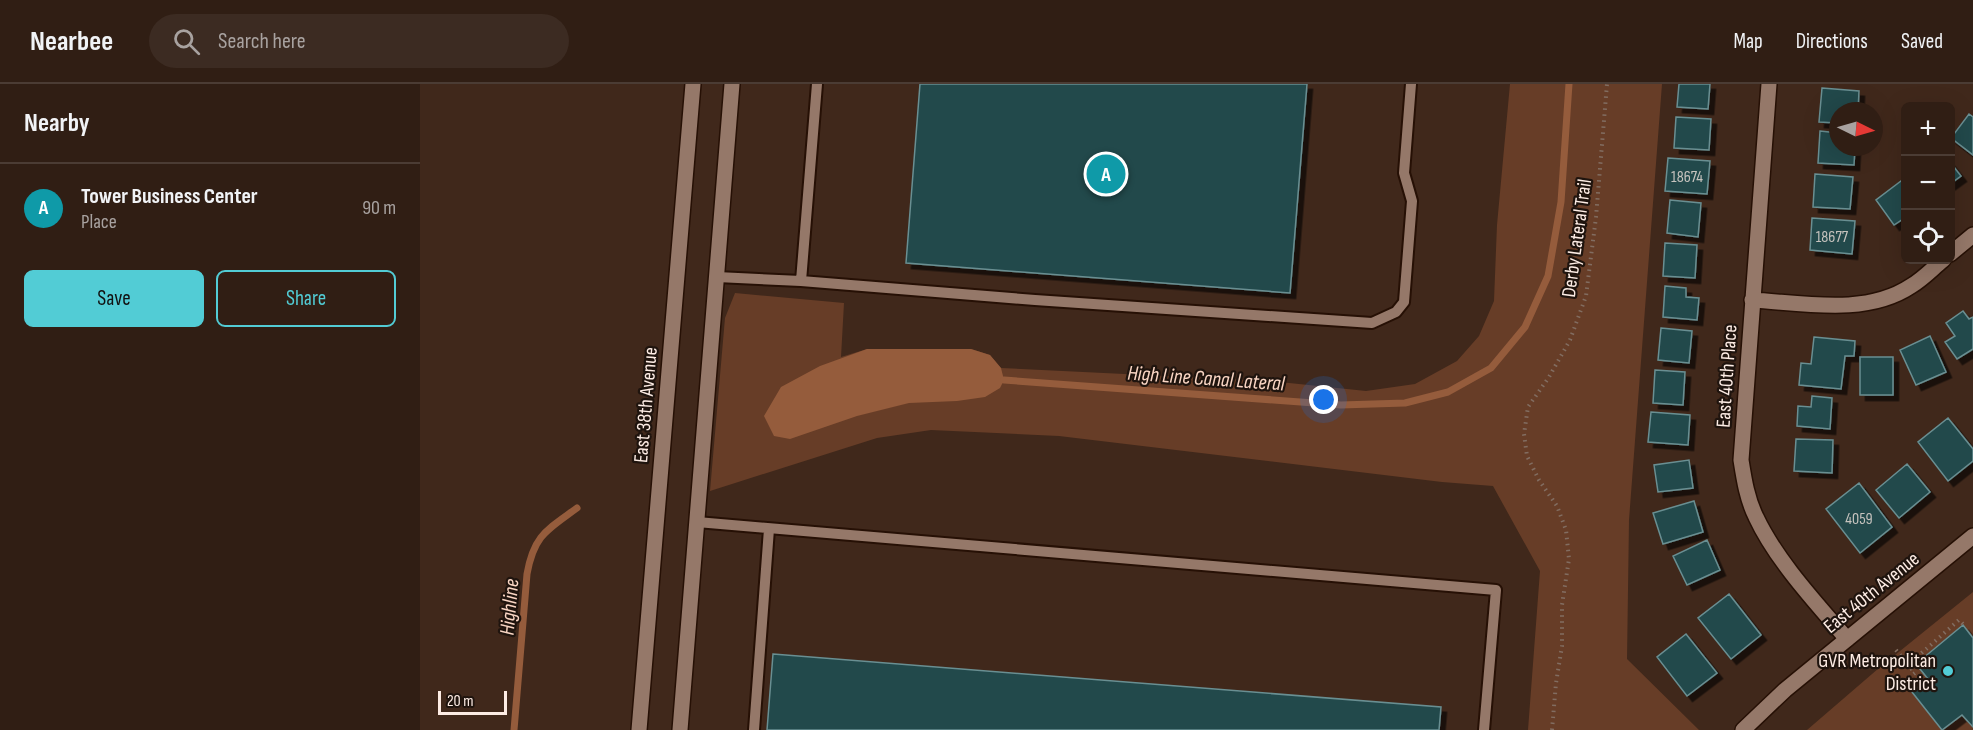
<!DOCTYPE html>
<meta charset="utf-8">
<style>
:root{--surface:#301e14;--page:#3c2b22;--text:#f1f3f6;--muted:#a8a2a0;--line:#4b3c34;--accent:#52ccd5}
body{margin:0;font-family:"Sofia Sans Condensed",sans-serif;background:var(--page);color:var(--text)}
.controls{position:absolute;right:18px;top:18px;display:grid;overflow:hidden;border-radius:9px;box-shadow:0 6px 24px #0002}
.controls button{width:54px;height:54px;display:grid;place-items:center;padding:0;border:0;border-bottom:2px solid var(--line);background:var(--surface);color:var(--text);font:30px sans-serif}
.compass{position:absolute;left:1409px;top:18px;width:54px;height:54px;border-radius:50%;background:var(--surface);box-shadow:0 6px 24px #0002;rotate:95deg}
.scale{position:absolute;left:18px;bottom:15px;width:69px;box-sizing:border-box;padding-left:6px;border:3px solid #fdece4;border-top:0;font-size:16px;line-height:21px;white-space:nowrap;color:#fdece4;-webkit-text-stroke:4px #1f140e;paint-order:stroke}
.you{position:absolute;left:904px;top:316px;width:21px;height:21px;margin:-15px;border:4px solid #fff;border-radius:50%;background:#1a73e8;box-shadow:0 0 0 9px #1a73e833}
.badge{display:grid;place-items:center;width:39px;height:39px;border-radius:50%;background:var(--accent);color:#fff;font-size:20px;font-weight:700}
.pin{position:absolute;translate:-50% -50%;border:3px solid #fff;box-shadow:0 2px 6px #0006}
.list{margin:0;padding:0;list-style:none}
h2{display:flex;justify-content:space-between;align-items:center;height:78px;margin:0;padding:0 24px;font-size:26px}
h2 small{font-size:20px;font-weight:400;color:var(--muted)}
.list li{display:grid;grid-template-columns:39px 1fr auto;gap:18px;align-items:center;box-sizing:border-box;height:90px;padding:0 24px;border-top:2px solid var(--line)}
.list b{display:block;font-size:22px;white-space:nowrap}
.list p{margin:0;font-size:20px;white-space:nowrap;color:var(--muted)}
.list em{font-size:20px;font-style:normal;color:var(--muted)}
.actions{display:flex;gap:12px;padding:18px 24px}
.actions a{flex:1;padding:14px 0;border:2px solid var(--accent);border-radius:9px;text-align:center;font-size:21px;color:var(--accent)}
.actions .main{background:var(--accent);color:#111}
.icon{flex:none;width:33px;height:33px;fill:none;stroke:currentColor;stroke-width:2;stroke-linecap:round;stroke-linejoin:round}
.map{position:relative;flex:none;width:1553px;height:646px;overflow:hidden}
header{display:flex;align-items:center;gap:36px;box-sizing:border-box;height:84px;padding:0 30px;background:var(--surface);border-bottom:2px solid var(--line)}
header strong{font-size:28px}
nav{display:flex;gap:33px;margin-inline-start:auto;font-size:21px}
.search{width:420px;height:54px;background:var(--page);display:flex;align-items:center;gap:15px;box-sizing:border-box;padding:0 21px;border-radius:33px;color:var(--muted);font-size:22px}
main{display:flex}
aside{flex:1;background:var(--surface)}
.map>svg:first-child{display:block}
.green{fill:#673d27}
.water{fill:#955c3c}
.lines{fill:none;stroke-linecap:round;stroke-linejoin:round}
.stream{stroke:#955c3c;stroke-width:7}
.building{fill:#23484b;stroke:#698f92;stroke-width:1.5;filter:url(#shadow)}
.service-casing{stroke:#261005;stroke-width:14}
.minor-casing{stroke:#261005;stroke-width:18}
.tertiary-casing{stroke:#261005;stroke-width:18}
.secondary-casing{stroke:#261005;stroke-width:18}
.path{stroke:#826d61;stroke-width:4;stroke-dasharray:1.5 4.5;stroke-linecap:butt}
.service{stroke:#957869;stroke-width:10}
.minor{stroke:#957869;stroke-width:15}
.tertiary{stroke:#957869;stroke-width:15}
.secondary{stroke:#957869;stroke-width:15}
.poi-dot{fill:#52ccd5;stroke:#1f140e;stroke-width:2}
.labels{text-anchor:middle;stroke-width:4.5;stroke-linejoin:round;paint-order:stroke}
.number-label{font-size:16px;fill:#c6c3be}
.street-label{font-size:20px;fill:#fdece4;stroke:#1f140e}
.poi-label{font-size:20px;fill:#fdece4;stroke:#1f140e;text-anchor:end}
.water-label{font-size:21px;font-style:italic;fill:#fad6c4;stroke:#1f140e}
</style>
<header>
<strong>Nearbee</strong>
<div class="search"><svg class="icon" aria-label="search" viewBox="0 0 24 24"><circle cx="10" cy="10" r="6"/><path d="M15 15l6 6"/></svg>Search here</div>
<nav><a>Map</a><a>Directions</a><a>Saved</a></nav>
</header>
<main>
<aside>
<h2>Nearby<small></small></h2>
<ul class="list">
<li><span class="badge" style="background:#0f9aa8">A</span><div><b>Tower Business Center</b><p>Place</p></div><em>90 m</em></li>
</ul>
<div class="actions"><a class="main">Save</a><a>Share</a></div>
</aside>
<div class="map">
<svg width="1553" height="646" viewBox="0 0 1553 646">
<defs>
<filter id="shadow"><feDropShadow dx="5.5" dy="5.5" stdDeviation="0" flood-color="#0009"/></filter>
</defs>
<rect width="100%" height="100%" fill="#40281b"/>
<path class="green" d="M 1090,0 L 1242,0 L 1209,436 L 1207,575 L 1279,646 L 1108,646 L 1120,487 L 1073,402 L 1022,398 L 639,352 L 511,346 L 457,354 L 290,407 L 305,234 L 315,209 L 424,219 L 421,273 L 447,265 L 551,265 L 570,271 L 581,284 L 849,297 L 946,307 L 995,300 L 1037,277 L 1059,252 L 1074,217 L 1077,141 Z
M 1553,508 L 1553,646 L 1387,646 L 1459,584 Z"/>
<path class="water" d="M 447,265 L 551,265 L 570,271 L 581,284 L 584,296 L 580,304 L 565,313 L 537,317 L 489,319 L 437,332 L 370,355 L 354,352 L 344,332 L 361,303 L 400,282 Z"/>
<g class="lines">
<path class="stream" d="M 584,296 L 921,321 L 985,319 L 1028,308 L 1071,284 L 1105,243 L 1128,192 L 1141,118 L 1149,0
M 94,646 L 107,490 C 114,451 127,446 157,424"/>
</g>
<path class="building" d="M 500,0 L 887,0 L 870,209 L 486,179 Z
M 1259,0 L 1290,0 L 1288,25 L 1257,23 Z
M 1402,4 L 1439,7 L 1438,27 L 1418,27 L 1418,39 L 1399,38 Z
M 1549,30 L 1553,33 L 1553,71 L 1531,54 Z
M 1256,33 L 1291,35 L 1289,66 L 1254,64 Z
M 1400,47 L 1418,49 L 1418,63 L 1435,63 L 1434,81 L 1398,79 Z
M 1248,74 L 1290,77 L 1287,110 L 1245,107 Z
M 1530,78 L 1541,92 L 1530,100 Z
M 1395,90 L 1433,93 L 1430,125 L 1393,123 Z
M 1481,97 L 1486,103 L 1486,133 L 1474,141 L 1456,116 Z
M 1250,116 L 1281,119 L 1278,153 L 1247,149 Z
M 1392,134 L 1435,137 L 1432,170 L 1390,166 Z
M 1245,159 L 1277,161 L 1275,194 L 1243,192 Z
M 1245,202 L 1266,204 L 1266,213 L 1279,214 L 1277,236 L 1243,233 Z
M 1543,227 L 1549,235 L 1553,233 L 1553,265 L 1537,275 L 1525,258 L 1535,252 L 1526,239 Z
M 1241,244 L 1272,247 L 1269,279 L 1238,276 Z
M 1510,252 L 1526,288 L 1496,301 L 1480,266 Z
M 1394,253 L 1435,257 L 1434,272 L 1425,272 L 1421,305 L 1379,301 L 1381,279 L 1391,280 Z
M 1440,273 L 1473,273 L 1473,311 L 1440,311 Z
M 1235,286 L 1265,288 L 1263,321 L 1233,319 Z
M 1392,312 L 1412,314 L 1410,345 L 1377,342 L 1378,322 L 1391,323 Z
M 1231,328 L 1270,331 L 1268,361 L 1228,358 Z
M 1528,334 L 1553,365 L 1553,377 L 1528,397 L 1498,358 Z
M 1376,355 L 1413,356 L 1412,389 L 1374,387 Z
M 1269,376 L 1273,404 L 1238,408 L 1234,381 Z
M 1487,380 L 1510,408 L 1479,434 L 1456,406 Z
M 1439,399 L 1472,443 L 1440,469 L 1406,425 Z
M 1274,417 L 1283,448 L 1243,460 L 1233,429 Z
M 1287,456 L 1300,486 L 1267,501 L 1253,472 Z
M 1309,510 L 1341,551 L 1311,575 L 1278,534 Z
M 1543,541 L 1553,554 L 1553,643 L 1542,631 L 1522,646 L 1492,608 L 1508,595 L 1496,580 Z
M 1266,550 L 1297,589 L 1267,612 L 1237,573 Z
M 353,570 L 1021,623 L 1019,646 L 347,646 Z"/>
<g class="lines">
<g class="service-casing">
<path id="service" d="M 397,0 L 381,197 L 615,216 L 952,239 L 976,228 L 984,218 L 992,117 L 984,89 L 991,0
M 297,193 L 381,197
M 277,438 L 1076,506 L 1064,646
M 334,646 L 349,445"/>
</g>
<g class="minor-casing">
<path id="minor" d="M 1349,0 L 1321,376 C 1324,395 1327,415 1336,433 C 1356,476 1396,519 1427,555
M 1530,170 L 1553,151
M 1332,216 C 1384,219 1446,232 1491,202 C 1503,195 1513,184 1523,176"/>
</g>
<g class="tertiary-casing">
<path id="tertiary" d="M 1323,646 L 1365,606 L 1553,452"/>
</g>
<g class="secondary-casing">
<path id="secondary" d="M 219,646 L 273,0
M 260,646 L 312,0"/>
</g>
<path class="path" d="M 1476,566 L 1495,589 L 1487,595 L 1494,603
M 1488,581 L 1539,536 L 1545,542
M 1132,646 L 1136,599 L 1142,562 L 1142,521 L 1149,475 L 1146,446 L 1137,422 L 1119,396 L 1107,372 L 1104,350 L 1108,323 L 1129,293 L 1150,256 L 1166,212 L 1176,133 L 1187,0"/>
<use href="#service" class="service"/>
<use href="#minor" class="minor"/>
<use href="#tertiary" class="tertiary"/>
<use href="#secondary" class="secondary"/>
</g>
<circle class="poi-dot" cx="1528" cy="587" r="6"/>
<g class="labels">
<g class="number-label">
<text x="1267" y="98">18674</text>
<text x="1412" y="158">18677</text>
<text x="1439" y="440">4059</text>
</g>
<g class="street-label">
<text transform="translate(1156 154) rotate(-82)" y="7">Derby Lateral Trail</text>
<text transform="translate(1306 292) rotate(-86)" y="7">East 40th Place</text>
<text transform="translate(225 321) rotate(-85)" y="7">East 38th Avenue</text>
<text transform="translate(1451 508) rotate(-39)" y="7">East 40th Avenue</text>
</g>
<g class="poi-label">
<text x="1516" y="583">GVR Metropolitan<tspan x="1516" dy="23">District</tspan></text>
</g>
<g class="water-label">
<text transform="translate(786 294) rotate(4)" y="7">High Line Canal Lateral</text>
<text transform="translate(89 523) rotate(-85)" y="7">Highline</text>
</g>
</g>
</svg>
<div class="controls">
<button>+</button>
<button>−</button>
<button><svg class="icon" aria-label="locate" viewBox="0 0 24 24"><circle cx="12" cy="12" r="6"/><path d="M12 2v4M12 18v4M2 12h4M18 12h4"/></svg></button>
</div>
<svg class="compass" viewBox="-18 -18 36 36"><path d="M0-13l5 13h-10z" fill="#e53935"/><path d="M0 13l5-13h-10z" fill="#a8a2a0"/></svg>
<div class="scale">20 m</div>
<div class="you"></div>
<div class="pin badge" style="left:686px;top:90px;background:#0f9aa8">A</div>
</div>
</main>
